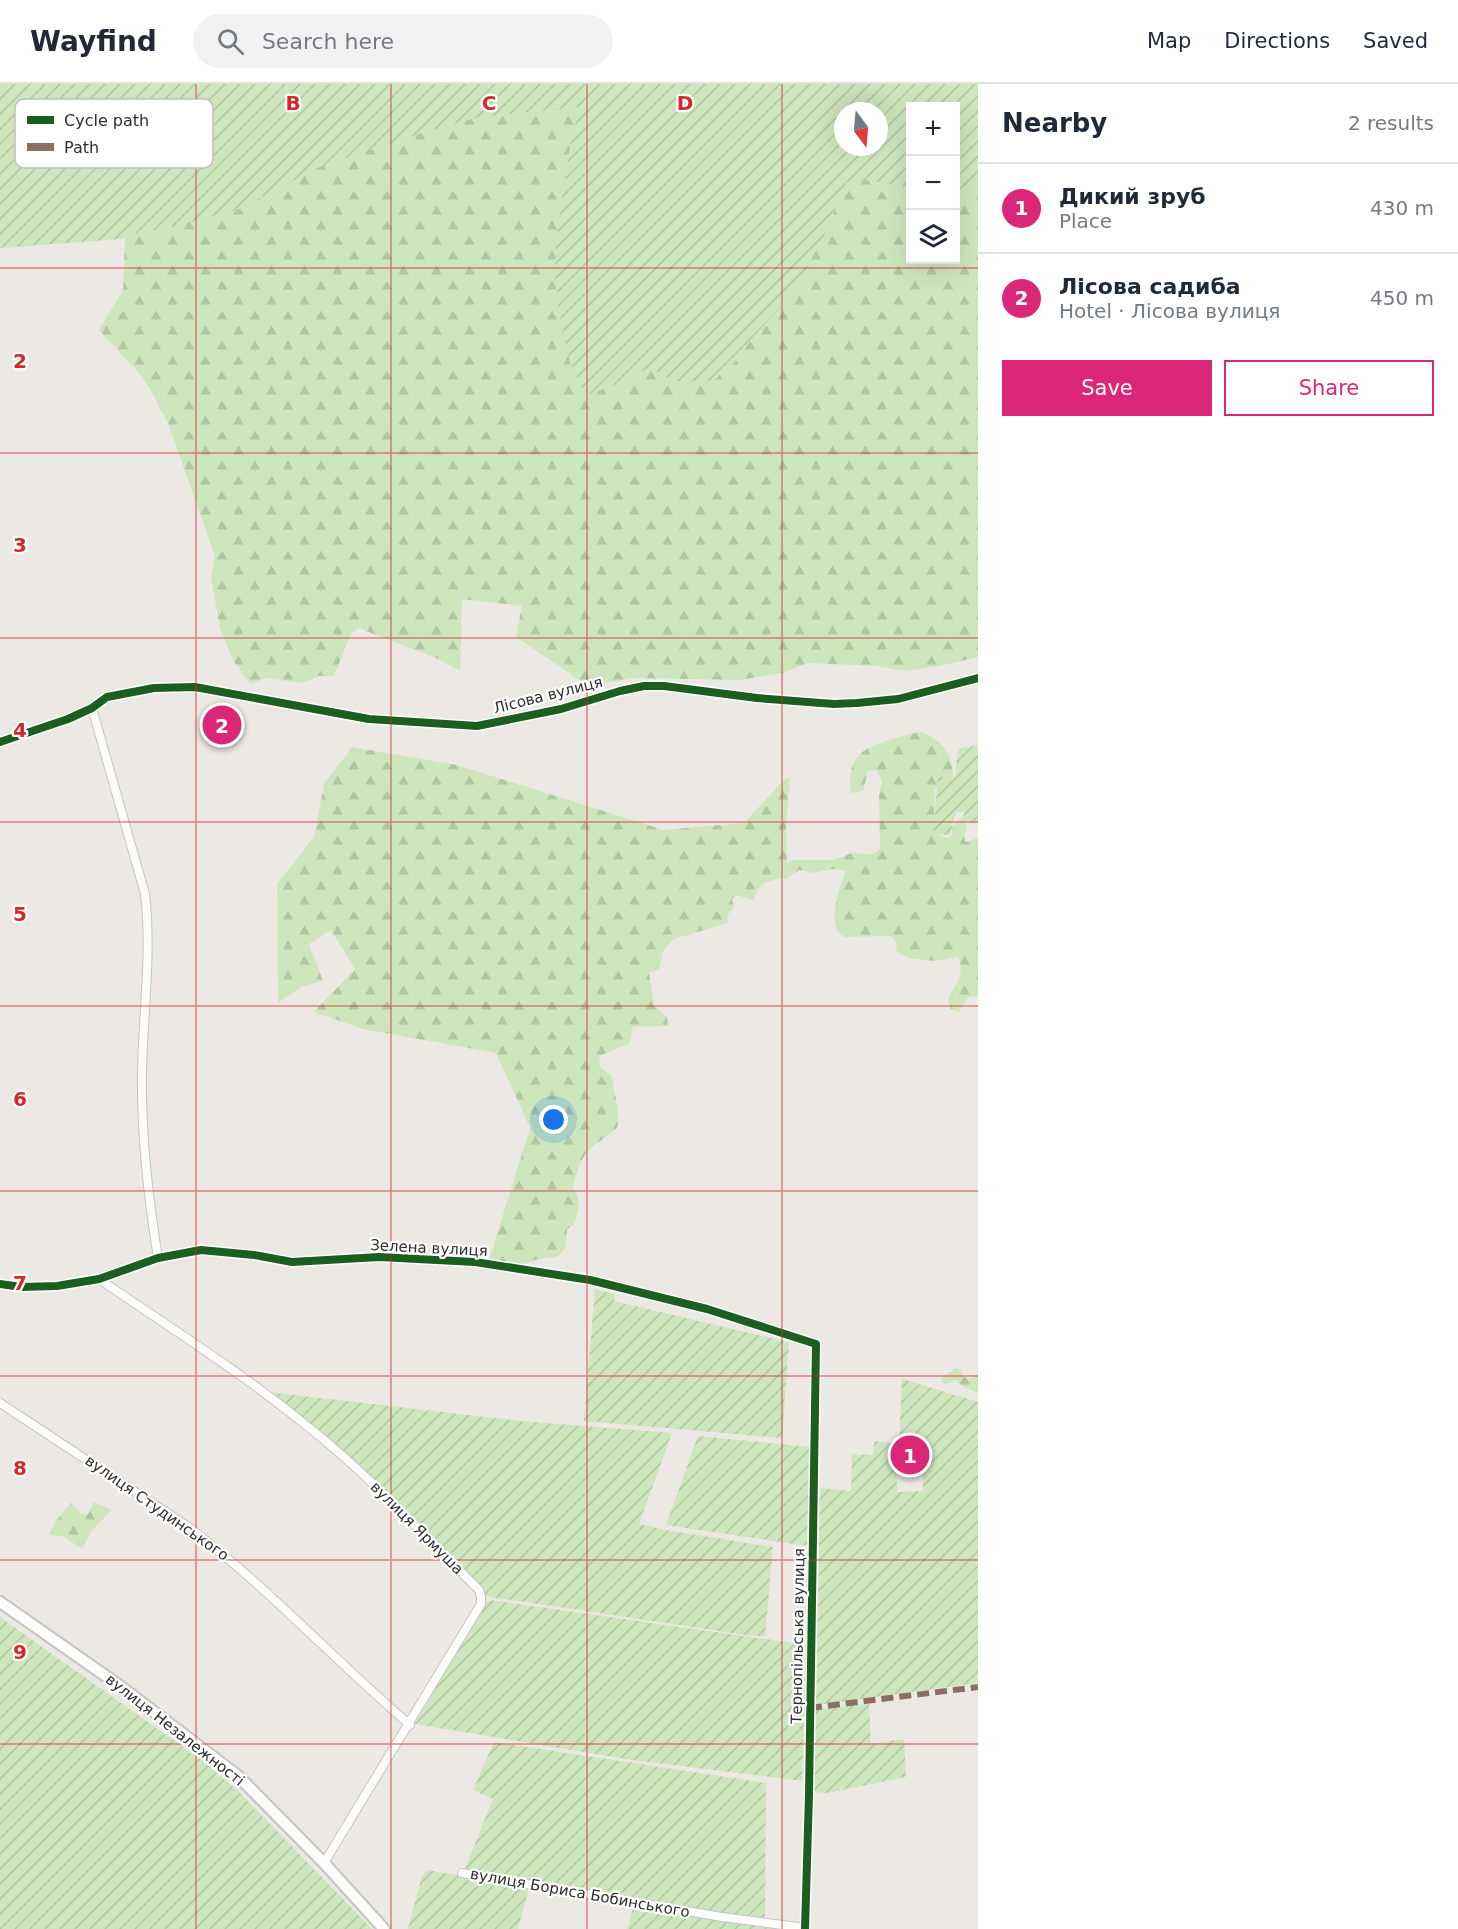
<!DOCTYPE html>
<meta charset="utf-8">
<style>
:root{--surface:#fff;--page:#f2f2f3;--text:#1f2937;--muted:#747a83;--line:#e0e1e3;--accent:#db2777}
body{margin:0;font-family:"DejaVu Sans",sans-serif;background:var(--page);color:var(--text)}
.controls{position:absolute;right:18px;top:18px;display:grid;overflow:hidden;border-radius:0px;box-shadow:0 6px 24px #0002}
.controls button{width:54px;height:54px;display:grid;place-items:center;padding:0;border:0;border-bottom:2px solid var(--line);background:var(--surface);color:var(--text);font:30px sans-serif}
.compass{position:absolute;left:834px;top:18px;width:54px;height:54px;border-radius:50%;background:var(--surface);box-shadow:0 6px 24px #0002;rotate:164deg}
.you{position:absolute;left:554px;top:1036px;width:21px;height:21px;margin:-15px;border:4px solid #fff;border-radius:50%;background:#1a73e8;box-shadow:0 0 0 9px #1a73e833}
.badge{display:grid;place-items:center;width:39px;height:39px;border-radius:50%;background:var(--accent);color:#fff;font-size:20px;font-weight:700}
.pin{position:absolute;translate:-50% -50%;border:3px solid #fff;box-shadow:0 2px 6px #0006}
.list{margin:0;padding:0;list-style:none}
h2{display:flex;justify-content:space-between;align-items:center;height:78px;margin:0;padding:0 24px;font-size:26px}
h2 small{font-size:20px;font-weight:400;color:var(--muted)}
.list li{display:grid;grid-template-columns:39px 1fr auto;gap:18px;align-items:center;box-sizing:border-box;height:90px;padding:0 24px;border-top:2px solid var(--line)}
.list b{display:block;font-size:22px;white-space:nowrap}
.list p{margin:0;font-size:20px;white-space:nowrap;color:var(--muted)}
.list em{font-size:20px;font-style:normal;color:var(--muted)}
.actions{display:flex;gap:12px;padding:18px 24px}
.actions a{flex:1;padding:14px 0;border:2px solid var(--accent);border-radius:0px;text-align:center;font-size:21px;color:var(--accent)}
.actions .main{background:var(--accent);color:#fff}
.icon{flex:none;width:33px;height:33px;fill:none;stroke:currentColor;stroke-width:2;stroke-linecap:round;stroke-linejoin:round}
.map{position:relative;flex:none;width:978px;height:1845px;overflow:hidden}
header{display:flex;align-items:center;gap:36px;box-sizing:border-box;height:84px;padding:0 30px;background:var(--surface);border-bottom:2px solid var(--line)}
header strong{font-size:28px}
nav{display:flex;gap:33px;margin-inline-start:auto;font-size:21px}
.search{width:420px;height:54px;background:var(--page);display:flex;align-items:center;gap:15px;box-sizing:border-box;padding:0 21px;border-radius:33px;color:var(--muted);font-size:22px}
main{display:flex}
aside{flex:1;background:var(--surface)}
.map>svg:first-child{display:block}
.forest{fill:url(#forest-firs);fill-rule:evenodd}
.garden{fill:url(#garden-furrows);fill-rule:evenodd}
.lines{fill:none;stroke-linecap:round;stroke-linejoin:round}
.street-casing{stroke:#c5c4c5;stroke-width:10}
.secondary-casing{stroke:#c5c4c5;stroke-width:14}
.street{stroke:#fcfcfb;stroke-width:8}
.secondary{stroke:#fcfcfb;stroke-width:10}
.quiet{stroke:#8d6e63;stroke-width:6;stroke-dasharray:12 6;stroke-linecap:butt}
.cycleway-casing{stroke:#fff;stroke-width:11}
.cycleway{stroke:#1b5e20;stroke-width:8}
.grid{fill:none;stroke:#d62828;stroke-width:1.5;stroke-opacity:0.55}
.labels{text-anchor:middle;stroke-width:4.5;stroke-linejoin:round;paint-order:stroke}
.street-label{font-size:15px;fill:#2e2e2e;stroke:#fff}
.key{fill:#fff;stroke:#c0c0c0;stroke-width:1.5}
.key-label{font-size:16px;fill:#2e2e2e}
.grid-label{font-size:20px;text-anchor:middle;font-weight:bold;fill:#d62828;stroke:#fff;stroke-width:4.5;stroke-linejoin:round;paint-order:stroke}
</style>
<header>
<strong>Wayfind</strong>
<div class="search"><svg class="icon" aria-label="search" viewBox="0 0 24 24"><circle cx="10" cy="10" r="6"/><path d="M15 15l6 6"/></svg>Search here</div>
<nav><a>Map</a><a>Directions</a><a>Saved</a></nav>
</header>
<main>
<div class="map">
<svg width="978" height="1845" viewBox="0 0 978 1845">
<defs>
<pattern id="forest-firs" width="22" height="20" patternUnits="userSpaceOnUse" patternTransform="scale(1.5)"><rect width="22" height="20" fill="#cee6be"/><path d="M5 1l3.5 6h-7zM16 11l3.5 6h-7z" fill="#b1c6a4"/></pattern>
<pattern id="garden-furrows" width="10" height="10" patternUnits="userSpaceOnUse" patternTransform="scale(1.5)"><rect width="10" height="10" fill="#cee6be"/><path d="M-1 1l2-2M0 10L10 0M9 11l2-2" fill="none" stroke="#b1c6a4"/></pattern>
</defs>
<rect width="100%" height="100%" fill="#ece8e4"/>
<path class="forest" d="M 0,0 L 956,22 L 910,22 L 910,176 L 956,176 L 956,106 L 978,102 L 978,573 L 944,581 L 907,587 L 875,582 L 808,579 L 783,589 L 738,596 L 634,594 L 588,602 L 516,553 L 522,522 L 462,515 L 460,587 L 436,574 L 358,544 L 351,550 L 334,592 L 319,592 L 302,599 L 266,594 L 250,600 L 233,576 L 220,544 L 211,494 L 215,472 L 168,339 L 149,303 L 139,289 L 99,246 L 123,206 L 125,154 L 0,164 ZM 843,27 L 879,27 L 879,63 L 843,63 Z
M 923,648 C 944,660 951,667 953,692 L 935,705 L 934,730 L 938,751 L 947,754 L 952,752 L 952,744 L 958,735 L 965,733 C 969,744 963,749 965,758 L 978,754 L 978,913 L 968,913 L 959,928 L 951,925 L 948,914 C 957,900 965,888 958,873 L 936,877 L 909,874 L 897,868 L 895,857 L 891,852 L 844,853 C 842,851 839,849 837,846 C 830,830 840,802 846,787 L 831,785 L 814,789 L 799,786 L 785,795 L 779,794 L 762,800 L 753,816 L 736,811 L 732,815 L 734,823 L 727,832 L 728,839 L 674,855 L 663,867 L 659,886 L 649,888 C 650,900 653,910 654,922 L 667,933 L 668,942 L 633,943 L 630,959 L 600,972 L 599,982 L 611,991 L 618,1026 L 618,1042 C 610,1051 600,1056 591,1064 C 580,1074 576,1090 573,1104 C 583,1119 579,1125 574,1141 L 567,1145 C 567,1187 549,1165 525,1181 L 489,1176 L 530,1044 L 496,969 L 363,945 L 314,928 L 355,885 L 331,846 L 309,860 L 323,897 L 301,903 L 278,919 L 277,800 L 314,753 L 324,700 L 352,663 L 457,681 L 664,746 L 744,739 L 784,696 L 790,693 L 786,743 L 787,780 L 792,776 L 834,776 L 852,769 L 873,770 L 880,765 L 879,710 L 882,697 L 877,687 L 868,686 L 863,707 L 851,709 C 846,675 860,664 890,656 C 902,652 911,649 923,648 Z
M 956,1284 L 961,1286 L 963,1292 L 968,1295 L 974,1293 L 978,1288 L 978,1309 L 962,1302 L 956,1296 L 946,1300 L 941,1298 L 942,1293 Z
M 94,1418 L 112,1426 L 93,1445 L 82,1465 L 63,1452 L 49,1451 L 55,1438 L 71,1419 L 81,1430 L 88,1430 Z"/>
<path class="garden" d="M 0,0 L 978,0 L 978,102 L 956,106 L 956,22 L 910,22 L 910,103 L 864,96 L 846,98 L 826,148 L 804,189 L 779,225 L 752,254 L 736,277 L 713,297 L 672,297 L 650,283 L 622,298 L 586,311 L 571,282 L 560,235 L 555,191 L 556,154 L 571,56 L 580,23 L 479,33 L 425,48 L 317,84 L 239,125 L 164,145 L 125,151 L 120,155 L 0,164 ZM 843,27 L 879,27 L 879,63 L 843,63 Z
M 978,661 L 978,739 L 963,737 L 964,728 L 956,728 L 950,751 L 933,750 L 938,693 L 955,693 L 958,665 Z
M 595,1205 L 615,1210 L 614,1217 L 789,1258 L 782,1354 L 584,1337 Z
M 902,1295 L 978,1318 L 978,1599 L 816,1621 L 820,1404 L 851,1407 L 852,1370 L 873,1371 L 874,1357 L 896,1359 L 897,1408 L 923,1407 L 922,1359 L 899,1358 Z
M 268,1308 L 520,1337 L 672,1349 L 639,1440 L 666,1446 L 773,1463 L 765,1552 L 752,1552 L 484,1512 L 481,1505 L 337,1362 L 268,1311 Z
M 698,1352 L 810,1363 L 807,1462 L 666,1441 Z
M 490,1516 L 807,1561 L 802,1697 L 632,1676 L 415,1640 L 484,1520 Z
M 0,1533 L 200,1675 L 238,1707 L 372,1845 L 0,1845 Z
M 869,1620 L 871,1660 L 904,1655 L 906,1693 L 827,1709 L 813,1708 L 813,1626 Z
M 494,1658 L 766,1699 L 765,1838 L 464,1787 L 493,1715 L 473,1706 Z
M 427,1786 L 529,1804 L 518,1845 L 408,1845 L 422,1791 Z
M 633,1824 L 778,1845 L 627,1845 Z"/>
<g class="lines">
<g class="street-casing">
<path id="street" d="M 92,624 L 145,810 C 152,870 143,928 142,988 C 141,1050 148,1113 158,1174
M 0,658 L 68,635 L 92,624 L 107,613 L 154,604 L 195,603 L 369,635 L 477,642 L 561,625 L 620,607 L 644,602 L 664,602 L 757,614 L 834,620 L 857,619 L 898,615 L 978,594
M 99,1195 C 169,1243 241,1288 307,1342 C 369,1391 423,1450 479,1506 L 481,1513 L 481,1520 L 324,1779
M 0,1200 L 21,1203 L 57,1202 L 99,1195 L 158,1174 L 201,1166 L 254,1171 L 292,1178 L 379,1173 L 475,1178 L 590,1196 L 707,1225 L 816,1260 L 809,1710 L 805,1845
M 0,1319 L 187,1442 C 267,1502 334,1576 410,1641
M 462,1789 L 722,1833 L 805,1844"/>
</g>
<g class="secondary-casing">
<path id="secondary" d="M 0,1518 L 120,1602 L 238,1692 L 324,1779 L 384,1845"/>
</g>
<use href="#street" class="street"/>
<use href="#secondary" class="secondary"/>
<path class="quiet" d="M 810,1624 L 978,1603"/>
<g class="cycleway-casing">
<path id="cycleway" d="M 0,658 L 68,635 L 92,624 L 107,613 L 154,604 L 195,603 L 369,635 L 477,642 L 561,625 L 620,607 L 644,602 L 664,602 L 757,614 L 834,620 L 857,619 L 898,615 L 978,594
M 0,1200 L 21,1203 L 57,1202 L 99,1195 L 158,1174 L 201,1166 L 254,1171 L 292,1178 L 379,1173 L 475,1178 L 590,1196 L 707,1225 L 816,1260 L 809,1710 L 805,1845"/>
</g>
<use href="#cycleway" class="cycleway"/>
</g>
<path class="grid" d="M 196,0 L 196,1845M 391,0 L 391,1845M 587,0 L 587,1845M 782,0 L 782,1845M 0,184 L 978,184M 0,369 L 978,369M 0,554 L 978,554M 0,738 L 978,738M 0,922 L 978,922M 0,1107 L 978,1107M 0,1292 L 978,1292M 0,1476 L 978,1476M 0,1660 L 978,1660"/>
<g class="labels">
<g class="street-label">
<text transform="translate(548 611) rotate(-14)" y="5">Лісова вулиця</text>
<text transform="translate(429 1164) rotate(3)" y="5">Зелена вулиця</text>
<text transform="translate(157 1424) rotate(35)" y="5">вулиця Студинського</text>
<text transform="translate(417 1444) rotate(45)" y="5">вулиця Ярмуша</text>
<text transform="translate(798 1552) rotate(-89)" y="5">Тернопільська вулиця</text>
<text transform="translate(175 1646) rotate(38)" y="5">вулиця Незалежності</text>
<text transform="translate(580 1809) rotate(10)" y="5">вулиця Бориса Бобинського</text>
</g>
</g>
<rect x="15" y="15" width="198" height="69" rx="9" class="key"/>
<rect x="27" y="32" width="27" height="8" fill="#1b5e20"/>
<rect x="27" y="59" width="27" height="8" fill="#8d6e63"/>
<g class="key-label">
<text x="64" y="42">Cycle path</text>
<text x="64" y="69">Path</text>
</g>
<g class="grid-label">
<text x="293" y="26">B</text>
<text x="489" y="26">C</text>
<text x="685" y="26">D</text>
<text x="20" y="284">2</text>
<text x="20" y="468">3</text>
<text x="20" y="653">4</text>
<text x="20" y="837">5</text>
<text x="20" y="1022">6</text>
<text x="20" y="1206">7</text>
<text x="20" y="1391">8</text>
<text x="20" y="1575">9</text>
</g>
</svg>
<div class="controls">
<button>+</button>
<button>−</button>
<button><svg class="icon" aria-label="layers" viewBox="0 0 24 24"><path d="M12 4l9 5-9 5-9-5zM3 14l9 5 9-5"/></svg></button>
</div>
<svg class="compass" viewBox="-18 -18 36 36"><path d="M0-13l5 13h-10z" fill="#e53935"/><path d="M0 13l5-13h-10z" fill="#747a83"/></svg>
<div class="you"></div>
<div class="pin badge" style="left:910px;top:1371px">1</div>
<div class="pin badge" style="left:222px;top:641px">2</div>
</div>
<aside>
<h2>Nearby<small>2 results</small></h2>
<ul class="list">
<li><span class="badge">1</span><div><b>Дикий зруб</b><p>Place</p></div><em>430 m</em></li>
<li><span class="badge">2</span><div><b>Лісова садиба</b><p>Hotel · Лісова вулиця</p></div><em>450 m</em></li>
</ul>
<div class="actions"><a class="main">Save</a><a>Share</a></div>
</aside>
</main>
